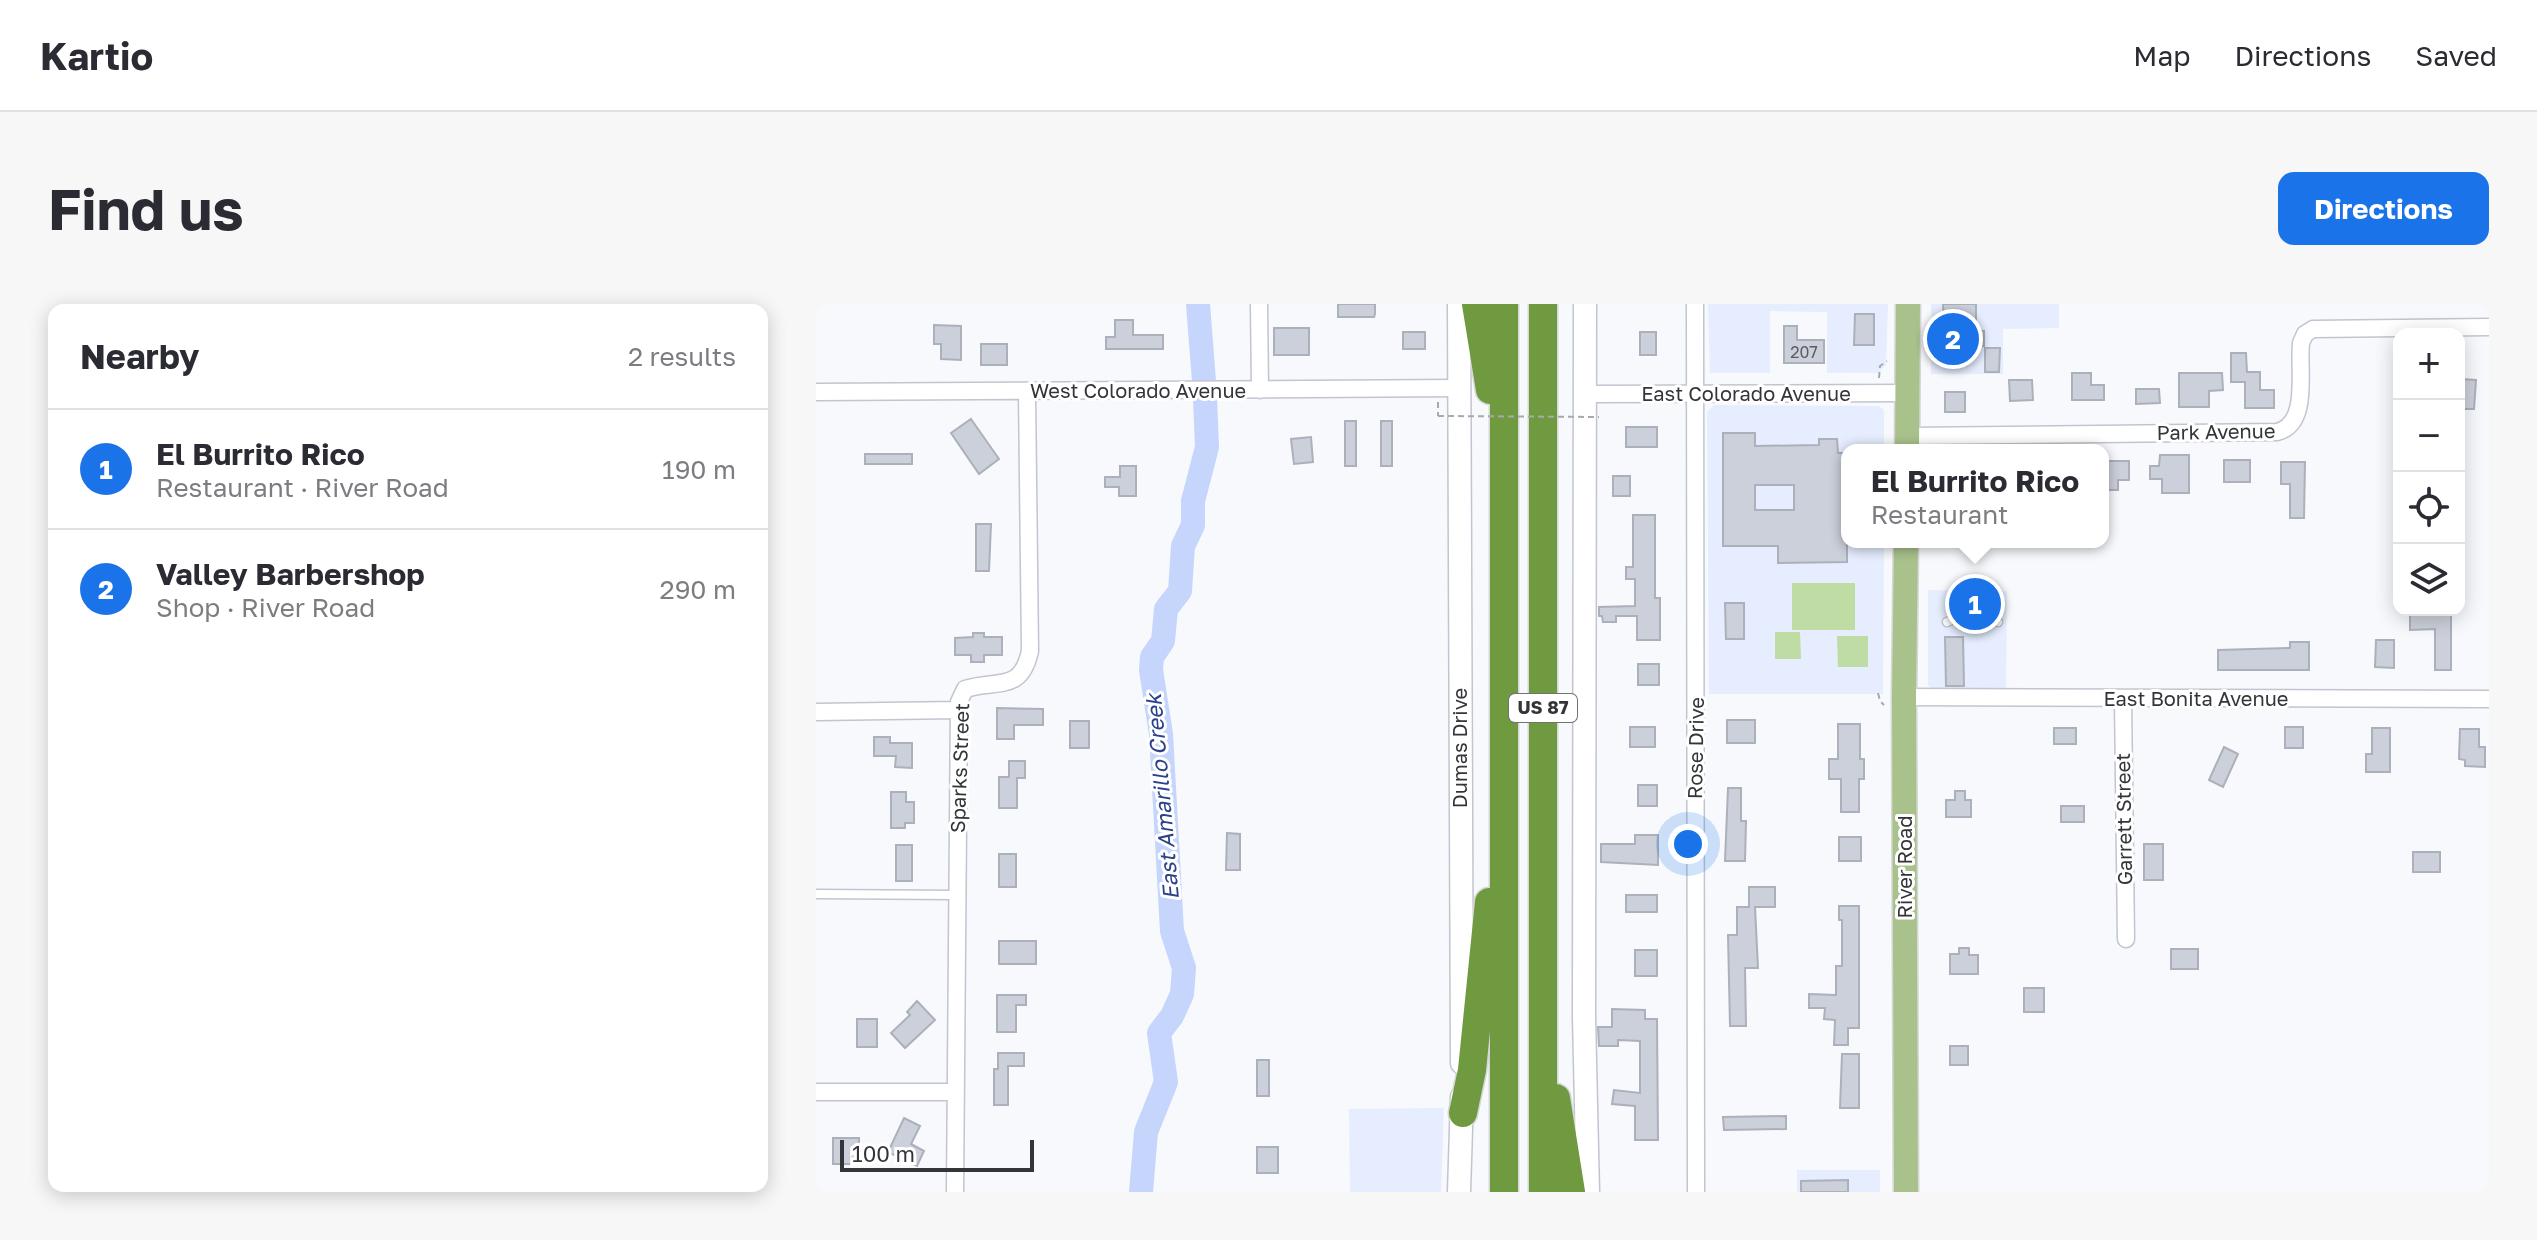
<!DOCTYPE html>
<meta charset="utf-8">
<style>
:root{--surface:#fff;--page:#f7f7f7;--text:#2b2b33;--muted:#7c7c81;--line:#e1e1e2;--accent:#1a73e8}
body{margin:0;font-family:"Golos Text",sans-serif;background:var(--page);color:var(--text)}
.controls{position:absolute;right:24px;top:24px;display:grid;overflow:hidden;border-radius:16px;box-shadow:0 4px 20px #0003}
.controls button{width:72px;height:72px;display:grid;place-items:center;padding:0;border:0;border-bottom:2px solid var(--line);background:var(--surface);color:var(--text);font:40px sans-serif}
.scale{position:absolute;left:24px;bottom:20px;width:194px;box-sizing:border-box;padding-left:8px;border:4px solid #333539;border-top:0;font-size:22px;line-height:28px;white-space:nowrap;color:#333539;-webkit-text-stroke:6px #fff;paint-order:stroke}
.you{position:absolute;left:872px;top:540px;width:28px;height:28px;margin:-20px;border:6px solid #fff;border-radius:50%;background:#1a73e8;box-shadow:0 0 0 12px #1a73e833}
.badge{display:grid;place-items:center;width:52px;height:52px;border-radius:50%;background:var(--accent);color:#fff;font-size:26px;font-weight:700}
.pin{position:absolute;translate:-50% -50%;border:4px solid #fff;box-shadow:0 2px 8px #0006}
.popup{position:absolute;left:1025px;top:140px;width:268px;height:104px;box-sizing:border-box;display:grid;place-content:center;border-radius:16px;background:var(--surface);filter:drop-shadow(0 2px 6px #0005);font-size:26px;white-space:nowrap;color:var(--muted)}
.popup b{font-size:30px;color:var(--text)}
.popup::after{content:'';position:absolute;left:50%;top:100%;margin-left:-16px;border:16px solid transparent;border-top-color:var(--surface)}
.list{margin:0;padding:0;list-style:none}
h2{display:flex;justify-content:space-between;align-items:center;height:104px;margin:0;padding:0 32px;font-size:34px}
h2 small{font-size:26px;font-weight:400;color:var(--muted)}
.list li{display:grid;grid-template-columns:52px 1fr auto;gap:24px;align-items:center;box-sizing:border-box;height:120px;padding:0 32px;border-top:2px solid var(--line)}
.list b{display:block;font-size:30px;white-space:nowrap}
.list p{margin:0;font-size:26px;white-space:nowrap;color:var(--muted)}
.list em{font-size:26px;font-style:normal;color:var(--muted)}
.icon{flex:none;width:44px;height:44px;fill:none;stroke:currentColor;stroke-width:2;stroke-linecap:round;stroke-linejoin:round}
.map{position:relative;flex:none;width:1673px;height:888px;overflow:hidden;border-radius:16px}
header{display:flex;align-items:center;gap:48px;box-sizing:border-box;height:112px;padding:0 40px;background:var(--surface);border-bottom:2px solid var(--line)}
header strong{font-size:38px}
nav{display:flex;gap:44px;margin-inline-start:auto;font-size:28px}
.intro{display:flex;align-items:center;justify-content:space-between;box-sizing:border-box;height:192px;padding:0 48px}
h1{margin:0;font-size:56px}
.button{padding:20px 36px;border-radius:16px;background:var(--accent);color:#fff;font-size:28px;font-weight:700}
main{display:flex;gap:48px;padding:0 48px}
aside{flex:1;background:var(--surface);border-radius:16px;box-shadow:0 4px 20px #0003}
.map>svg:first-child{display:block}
.built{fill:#e5edfe}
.green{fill:#bfdca5}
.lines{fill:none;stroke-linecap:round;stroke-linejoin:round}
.river{stroke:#c5d5fc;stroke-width:24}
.building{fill:#ccd0da;stroke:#acb0ba;stroke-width:2;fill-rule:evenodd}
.service-casing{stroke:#c1c5cf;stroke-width:11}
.minor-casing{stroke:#c1c5cf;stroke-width:19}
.secondary-casing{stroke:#c1c5cf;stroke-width:25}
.primary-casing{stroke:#d6d7d7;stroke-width:27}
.motorway-casing{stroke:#d6d7d7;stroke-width:31}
.path{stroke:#a7a9ad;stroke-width:2;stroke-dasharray:6 4;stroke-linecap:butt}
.service{stroke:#fff;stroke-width:8}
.minor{stroke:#fff;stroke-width:16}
.secondary{stroke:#fff;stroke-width:22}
.primary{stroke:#a9c28c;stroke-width:24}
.motorway{stroke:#6f9a40;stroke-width:28}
.path-bridge{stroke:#a7a9ad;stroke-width:2;stroke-dasharray:6 4;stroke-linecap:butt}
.labels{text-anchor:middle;stroke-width:6;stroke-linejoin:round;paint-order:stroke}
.number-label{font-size:16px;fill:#595c61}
.shield{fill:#fff;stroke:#707274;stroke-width:2}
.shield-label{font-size:18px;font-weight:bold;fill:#333539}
.street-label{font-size:20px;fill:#333539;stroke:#fff}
.water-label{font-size:22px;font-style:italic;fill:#2b418a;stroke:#fff}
</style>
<header>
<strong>Kartio</strong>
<nav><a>Map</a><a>Directions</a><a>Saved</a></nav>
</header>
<div class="intro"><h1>Find us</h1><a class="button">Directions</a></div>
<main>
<aside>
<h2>Nearby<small>2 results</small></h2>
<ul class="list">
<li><span class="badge">1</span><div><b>El Burrito Rico</b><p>Restaurant · River Road</p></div><em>190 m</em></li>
<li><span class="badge">2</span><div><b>Valley Barbershop</b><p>Shop · River Road</p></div><em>290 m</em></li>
</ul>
</aside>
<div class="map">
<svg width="1673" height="888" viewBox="0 0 1673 888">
<rect width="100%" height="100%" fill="#f7f9fd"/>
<path class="built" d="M 892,0 L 1072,0 L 1070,61 L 1062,69 L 1011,69 L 1011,8 L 954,7 L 954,69 L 894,69 Z
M 1115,0 L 1243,0 L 1243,24 L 1187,25 L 1187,70 L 1115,70 Z
M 898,101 L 1063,102 L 1068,106 L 1068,146 L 1031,146 L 1031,238 L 1068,238 L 1067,390 L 893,390 L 891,108 Z
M 1112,286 L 1191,287 L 1190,386 L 1116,385 L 1112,381 Z
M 628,804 L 625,888 L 534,888 L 533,805 Z
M 981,866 L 1064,866 L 1064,888 L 981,888 Z"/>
<path class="green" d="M 976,279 L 1039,279 L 1039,326 L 976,326 Z
M 959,328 L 984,328 L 985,355 L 959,355 Z
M 1021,332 L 1052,332 L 1052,363 L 1022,363 Z"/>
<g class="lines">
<path class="river" d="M 382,0 L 388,77
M 325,888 L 330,828 L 350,778 L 343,729 L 356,712 L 366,690 L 368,664 L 356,627 L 345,430 L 335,366 L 336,353 L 347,337 L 350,305 L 364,287 L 367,242 L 377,221 L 377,197 L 391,143 L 389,95"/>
</g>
<path class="building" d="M 522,0 L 559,0 L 559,10 L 558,13 L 522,13 Z
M 1127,0 L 1160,0 L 1160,27 L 1168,27 L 1168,42 L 1129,42 Z
M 1039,10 L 1058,10 L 1058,41 L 1038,41 Z
M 299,16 L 317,16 L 317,31 L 347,31 L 347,45 L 290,45 L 290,33 L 299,33 Z
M 118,21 L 145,22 L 145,56 L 125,55 L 125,40 L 118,40 Z
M 968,22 L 981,22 L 981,36 L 1008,36 L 1008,59 L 968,59 Z
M 458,24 L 493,24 L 493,51 L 458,51 Z
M 587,28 L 609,28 L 609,45 L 587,45 Z
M 824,28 L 840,28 L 840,51 L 824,51 Z
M 165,40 L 191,40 L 191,61 L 165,61 Z
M 1169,44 L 1184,44 L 1183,68 L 1169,68 Z
M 1415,49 L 1430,49 L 1431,68 L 1444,68 L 1444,86 L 1458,86 L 1458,104 L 1429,104 L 1429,78 L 1415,78 Z
M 1256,69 L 1275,69 L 1275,81 L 1288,81 L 1288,96 L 1256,96 Z
M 1363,69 L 1406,69 L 1407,86 L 1393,87 L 1393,103 L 1363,103 Z
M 1643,75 L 1660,76 L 1658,105 L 1643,105 Z
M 1193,76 L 1216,76 L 1217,96 L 1194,97 Z
M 1320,85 L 1343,85 L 1344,99 L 1320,100 Z
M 1129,88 L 1149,88 L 1149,108 L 1129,108 Z
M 155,115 L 183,155 L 163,170 L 135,129 Z
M 529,117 L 540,117 L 540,162 L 529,162 Z
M 565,117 L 576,117 L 576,162 L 565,162 Z
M 810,123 L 841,123 L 841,143 L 810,143 Z
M 907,129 L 939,129 L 939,142 L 1003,141 L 1003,135 L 1021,135 L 1022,149 L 1031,149 L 1031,258 L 962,259 L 962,242 L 907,242 ZM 939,181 L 978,181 L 978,206 L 939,206 Z
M 495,133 L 497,158 L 478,160 L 475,135 Z
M 49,150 L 96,150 L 96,160 L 49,160 Z
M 1344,151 L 1373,151 L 1373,189 L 1346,189 L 1346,175 L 1334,175 L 1334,162 L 1343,162 Z
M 1408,156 L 1434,156 L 1434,178 L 1408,178 Z
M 1287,157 L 1313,157 L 1313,176 L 1302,176 L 1302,186 L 1287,186 Z
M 1465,158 L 1489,158 L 1488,214 L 1474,214 L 1474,180 L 1465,180 Z
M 304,162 L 320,162 L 320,192 L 303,192 L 303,183 L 289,183 L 289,173 L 304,173 Z
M 797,172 L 814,172 L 814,192 L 797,192 Z
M 817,211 L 839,211 L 839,294 L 844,294 L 844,336 L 821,336 L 821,312 L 800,312 L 800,318 L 787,318 L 786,312 L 783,312 L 783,303 L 819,302 L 819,275 L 810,275 L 810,263 L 817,263 Z
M 160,220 L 175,220 L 173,267 L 160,267 Z
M 909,299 L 928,299 L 928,335 L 910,335 Z
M 1594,306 L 1635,308 L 1635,366 L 1619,366 L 1619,325 L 1594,326 Z
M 157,329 L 168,329 L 168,333 L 186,333 L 186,351 L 168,351 L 168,358 L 155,358 L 155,351 L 139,351 L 139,334 L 157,333 Z
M 1129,333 L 1147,333 L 1148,382 L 1130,382 Z
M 1560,336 L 1578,336 L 1578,364 L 1559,363 Z
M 1474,338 L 1493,338 L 1493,366 L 1402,366 L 1402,346 L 1474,344 Z
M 822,360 L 843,360 L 843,381 L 822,381 Z
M 181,404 L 227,405 L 227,421 L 198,421 L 198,435 L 181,435 Z
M 911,416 L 939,416 L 939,439 L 911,439 Z
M 254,417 L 273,417 L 273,444 L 254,444 Z
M 1022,420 L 1044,420 L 1044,455 L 1048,455 L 1048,475 L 1043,475 L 1043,508 L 1025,508 L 1025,475 L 1013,475 L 1013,455 L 1022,455 Z
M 814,423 L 839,423 L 839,443 L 814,443 Z
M 1469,423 L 1487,423 L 1487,444 L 1469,444 Z
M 1238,424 L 1260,424 L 1260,440 L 1238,440 Z
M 1556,424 L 1574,424 L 1574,468 L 1550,468 L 1550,450 L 1556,450 Z
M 1644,425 L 1663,425 L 1663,443 L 1669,443 L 1669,463 L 1649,462 L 1649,456 L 1643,455 Z
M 58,433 L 74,433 L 74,439 L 96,439 L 96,464 L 79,463 L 80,452 L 58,452 Z
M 1408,443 L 1422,450 L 1407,483 L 1393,476 Z
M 193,457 L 209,457 L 209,474 L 201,474 L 201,504 L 183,504 L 183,473 L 193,473 Z
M 822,481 L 841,481 L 841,502 L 822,502 Z
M 912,484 L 925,484 L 925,517 L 930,517 L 929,557 L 909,557 Z
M 1139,487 L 1149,487 L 1149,496 L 1155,496 L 1155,513 L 1130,513 L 1130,496 L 1139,496 Z
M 75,488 L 90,488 L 90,498 L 98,498 L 98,519 L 89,519 L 89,524 L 75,524 Z
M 1245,502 L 1268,502 L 1268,518 L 1245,518 Z
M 411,529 L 424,530 L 424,566 L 410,566 Z
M 819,531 L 842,531 L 842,561 L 785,558 L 785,540 L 819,540 Z
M 1023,533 L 1045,533 L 1045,557 L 1023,557 Z
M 1328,540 L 1347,540 L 1347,576 L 1328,576 Z
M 80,541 L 96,541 L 96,577 L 80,577 Z
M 1597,548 L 1624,548 L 1624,568 L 1597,568 Z
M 183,550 L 200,550 L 200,583 L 183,583 Z
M 933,583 L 959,583 L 959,603 L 939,603 L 942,664 L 929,664 L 930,722 L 914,722 L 912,631 L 921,631 L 921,603 L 933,603 Z
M 810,591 L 841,591 L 841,608 L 810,608 Z
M 1023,602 L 1043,602 L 1043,724 L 1032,724 L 1032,741 L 1018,741 L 1019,716 L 1008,715 L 1009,704 L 993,704 L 993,690 L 1020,691 L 1020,662 L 1026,662 L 1026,616 L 1023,616 Z
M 183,637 L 220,637 L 220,660 L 183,660 Z
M 1143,644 L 1153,644 L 1153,651 L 1162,651 L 1162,670 L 1134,670 L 1134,650 L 1143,650 Z
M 1355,645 L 1382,645 L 1382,665 L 1355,665 Z
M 819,646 L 841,646 L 841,672 L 819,672 Z
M 1208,684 L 1228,684 L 1228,708 L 1208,708 Z
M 181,691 L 210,691 L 210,701 L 200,701 L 200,728 L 181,728 Z
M 101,697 L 119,716 L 89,744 L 75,729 L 94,711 L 91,708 Z
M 796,705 L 829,706 L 829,715 L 841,715 L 842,836 L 819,836 L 819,802 L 796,800 L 798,786 L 824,789 L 824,737 L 802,736 L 802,742 L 783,742 L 782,723 L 796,723 Z
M 41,715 L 61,715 L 61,743 L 41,743 Z
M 1134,742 L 1152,742 L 1152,761 L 1134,761 Z
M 182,749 L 208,749 L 208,762 L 192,762 L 192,801 L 178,801 L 178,765 L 182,765 Z
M 1026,750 L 1043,750 L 1043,804 L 1024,804 Z
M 441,756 L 453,756 L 453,792 L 441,792 Z
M 970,812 L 970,825 L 908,826 L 907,813 Z
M 88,814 L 104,822 L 95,840 L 108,847 L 101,862 L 72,848 Z
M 17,834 L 43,834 L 43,860 L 17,860 Z
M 441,843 L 462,843 L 462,869 L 441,869 Z
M 1032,876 L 1032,888 L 985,888 L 985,877 Z"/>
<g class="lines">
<g class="service-casing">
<path id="service" d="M 1131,318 C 1149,310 1166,305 1182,318
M 0,590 L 141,591"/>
</g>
<g class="minor-casing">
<path id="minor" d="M 443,0 L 444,86
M 879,0 L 880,888
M 0,88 L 643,84
M 768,90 L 1091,89
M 1091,132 L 1461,128 C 1494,120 1482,67 1485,39 L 1489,30 L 1497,25 L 1673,23
M 1088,393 L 1673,395
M 1307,395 L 1310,635
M 0,408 L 142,406
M 0,788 L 140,788
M 139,888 L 143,398 L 149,385 C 181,375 205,389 214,347 L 211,88"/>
</g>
<g class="secondary-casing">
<path id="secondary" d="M 643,0 L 646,759
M 769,0 L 768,713 L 772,888
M 643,888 L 646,793"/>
</g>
<g class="primary-casing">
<path id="primary" d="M 1091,146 L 1092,0
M 1090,238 L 1088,393 L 1090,888"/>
</g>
<g class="motorway-casing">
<path id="motorway" d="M 660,0 L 674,86
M 688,0 L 688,888
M 740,794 L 755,888
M 647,809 L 656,766 L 673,598
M 727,888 L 727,0"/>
</g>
<path class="path" d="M 1063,74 L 1064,62 L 1071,57
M 622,98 L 622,112
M 1062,389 L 1064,397 L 1068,401"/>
<use href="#service" class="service"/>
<use href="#minor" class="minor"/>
<use href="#secondary" class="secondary"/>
<use href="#primary" class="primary"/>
<use href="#motorway" class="motorway"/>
<path class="path-bridge" d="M 622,112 L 783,113"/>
</g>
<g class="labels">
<g class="number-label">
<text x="988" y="54">207</text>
</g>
<rect class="shield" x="693" y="390" width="68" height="28" rx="6"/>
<g class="shield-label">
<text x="727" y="410">US 87</text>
</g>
<g class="street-label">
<text x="322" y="94">West Colorado Avenue</text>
<text x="930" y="97">East Colorado Avenue</text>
<text transform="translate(1400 128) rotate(-1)" y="7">Park Avenue</text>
<text x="1380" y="402">East Bonita Avenue</text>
<text transform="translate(644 444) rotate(-90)" y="7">Dumas Drive</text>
<text transform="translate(880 444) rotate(-89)" y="7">Rose Drive</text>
<text transform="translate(144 464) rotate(-88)" y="7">Sparks Street</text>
<text transform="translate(1308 515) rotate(-91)" y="7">Garrett Street</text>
<text transform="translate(1089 563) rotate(-90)" y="7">River Road</text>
</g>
<g class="water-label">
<text transform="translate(346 493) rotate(-95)" y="8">East Amarillo Creek</text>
</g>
</g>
</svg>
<div class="controls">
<button>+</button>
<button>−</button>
<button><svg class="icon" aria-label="locate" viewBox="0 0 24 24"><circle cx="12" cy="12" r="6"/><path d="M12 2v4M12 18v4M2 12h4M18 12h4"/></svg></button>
<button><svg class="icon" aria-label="layers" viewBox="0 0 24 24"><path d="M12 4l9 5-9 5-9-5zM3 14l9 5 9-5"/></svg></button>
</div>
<div class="scale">100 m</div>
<div class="you"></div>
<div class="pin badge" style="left:1159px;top:300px">1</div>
<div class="popup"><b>El Burrito Rico</b>Restaurant</div>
<div class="pin badge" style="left:1137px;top:35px">2</div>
</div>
</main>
